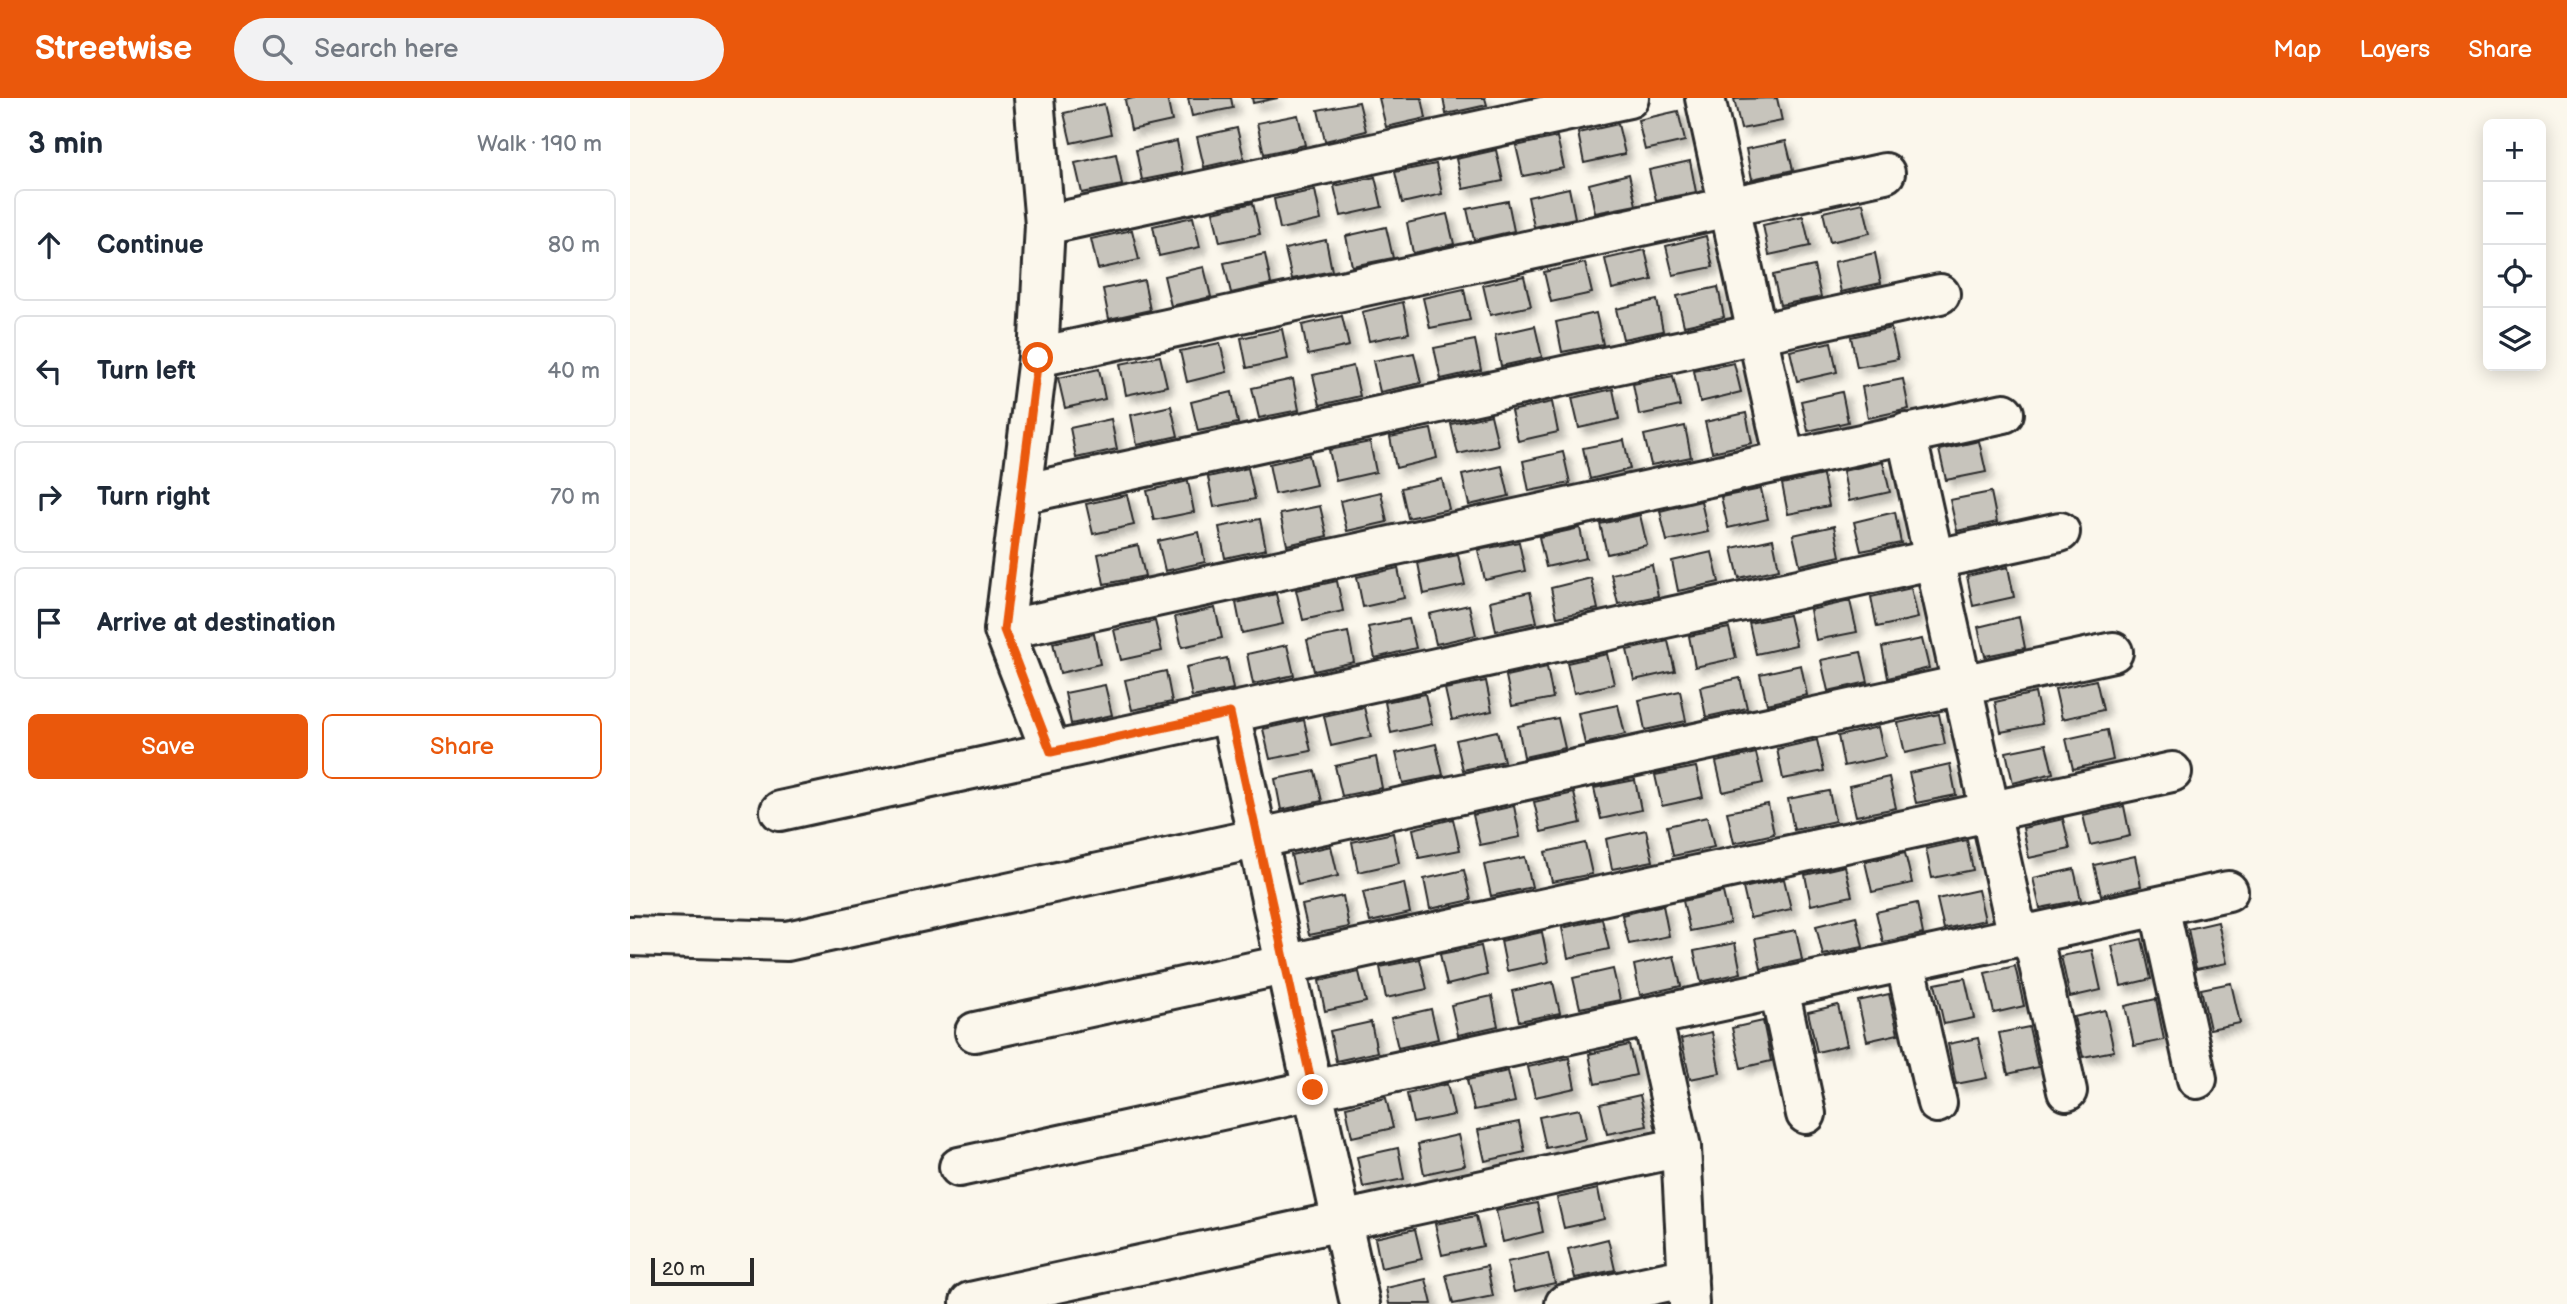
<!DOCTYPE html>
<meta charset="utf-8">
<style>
:root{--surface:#fff;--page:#f2f2f3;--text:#1f2937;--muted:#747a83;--line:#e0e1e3;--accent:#ea580c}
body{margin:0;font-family:"Balsamiq Sans",sans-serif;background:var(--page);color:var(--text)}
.controls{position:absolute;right:21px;top:21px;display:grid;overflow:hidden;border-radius:10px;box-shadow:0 4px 18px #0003}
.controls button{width:63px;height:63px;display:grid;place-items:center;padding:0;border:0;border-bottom:2px solid var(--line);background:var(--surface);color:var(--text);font:35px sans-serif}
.scale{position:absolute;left:21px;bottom:18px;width:103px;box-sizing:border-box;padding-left:7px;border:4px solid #2b2b2b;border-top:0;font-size:19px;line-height:24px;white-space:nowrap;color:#2b2b2b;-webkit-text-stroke:5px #fbf7ec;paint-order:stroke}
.stop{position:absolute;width:21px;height:21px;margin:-16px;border:5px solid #ea580c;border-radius:50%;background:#fff}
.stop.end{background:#ea580c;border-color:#fff;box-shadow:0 2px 7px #0008}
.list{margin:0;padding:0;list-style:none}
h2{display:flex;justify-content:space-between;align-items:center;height:91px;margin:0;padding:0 28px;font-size:30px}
h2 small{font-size:23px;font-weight:400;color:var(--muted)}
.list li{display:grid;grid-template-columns:46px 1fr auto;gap:21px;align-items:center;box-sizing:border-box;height:112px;margin:0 14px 14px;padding:0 14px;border:2px solid var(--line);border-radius:10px}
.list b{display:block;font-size:26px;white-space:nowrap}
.list em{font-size:23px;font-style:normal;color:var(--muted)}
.actions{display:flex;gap:14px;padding:21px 28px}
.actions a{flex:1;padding:16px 0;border:2px solid var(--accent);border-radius:10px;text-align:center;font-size:24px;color:var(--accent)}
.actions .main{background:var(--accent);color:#fff}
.icon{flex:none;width:38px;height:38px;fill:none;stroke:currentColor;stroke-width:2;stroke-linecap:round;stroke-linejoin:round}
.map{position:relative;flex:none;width:1937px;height:1206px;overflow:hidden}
header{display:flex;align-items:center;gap:42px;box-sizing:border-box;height:98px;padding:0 35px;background:var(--accent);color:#fff}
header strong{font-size:33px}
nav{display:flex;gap:38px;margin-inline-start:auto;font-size:24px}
.search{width:490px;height:63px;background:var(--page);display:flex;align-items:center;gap:18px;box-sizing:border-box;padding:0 24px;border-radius:38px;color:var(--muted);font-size:26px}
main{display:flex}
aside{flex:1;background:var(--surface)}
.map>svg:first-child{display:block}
.building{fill:#c7c4bc;stroke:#2b2b2b;stroke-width:2;filter:url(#shadow)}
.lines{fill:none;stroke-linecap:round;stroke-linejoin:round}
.minor-casing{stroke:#2b2b2b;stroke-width:44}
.minor{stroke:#fbf7ec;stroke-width:38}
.route{stroke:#ea580c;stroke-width:9}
</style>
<header>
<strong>Streetwise</strong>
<div class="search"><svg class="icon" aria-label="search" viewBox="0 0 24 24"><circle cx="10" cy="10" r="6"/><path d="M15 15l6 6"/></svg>Search here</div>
<nav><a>Map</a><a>Layers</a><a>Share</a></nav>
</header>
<main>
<aside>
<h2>3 min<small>Walk · 190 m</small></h2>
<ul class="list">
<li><svg class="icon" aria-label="ahead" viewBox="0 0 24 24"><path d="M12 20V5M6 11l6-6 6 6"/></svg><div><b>Continue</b></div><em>80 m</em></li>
<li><svg class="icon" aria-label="left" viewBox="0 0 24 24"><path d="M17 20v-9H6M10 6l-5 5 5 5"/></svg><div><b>Turn left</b></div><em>40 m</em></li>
<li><svg class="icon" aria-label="right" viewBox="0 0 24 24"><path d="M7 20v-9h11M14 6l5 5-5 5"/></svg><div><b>Turn right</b></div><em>70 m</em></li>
<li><svg class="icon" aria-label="arrive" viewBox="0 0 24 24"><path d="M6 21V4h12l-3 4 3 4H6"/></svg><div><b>Arrive at destination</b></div></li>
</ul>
<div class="actions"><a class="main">Save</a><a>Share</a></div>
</aside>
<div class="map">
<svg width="1937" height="1206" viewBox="0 0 1937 1206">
<defs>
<filter id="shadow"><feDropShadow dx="6" dy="6" stdDeviation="3.5" flood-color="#0004"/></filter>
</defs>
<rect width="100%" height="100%" fill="#fbf7ec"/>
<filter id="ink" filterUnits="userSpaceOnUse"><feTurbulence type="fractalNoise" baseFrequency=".0143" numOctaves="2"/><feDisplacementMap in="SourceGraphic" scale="14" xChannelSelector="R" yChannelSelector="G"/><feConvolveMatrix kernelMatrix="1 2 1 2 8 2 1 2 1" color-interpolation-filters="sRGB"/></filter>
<g filter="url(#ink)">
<path class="building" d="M 503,0 L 537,0 L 542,23 L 501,32 L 495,2 Z
M 558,0 L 601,0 L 603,10 L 562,18 Z
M 622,0 L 648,0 L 623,5 Z
M 749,0 L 792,0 L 796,20 L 756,29 Z
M 813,0 L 855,0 L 857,7 L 816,16 Z
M 1147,0 L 1152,23 L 1111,31 L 1104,1 Z
M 729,4 L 736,33 L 695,43 L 688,12 Z
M 474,6 L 481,36 L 441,45 L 434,15 Z
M 1048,13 L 1055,43 L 1015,52 L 1008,22 Z
M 668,17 L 675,47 L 634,56 L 627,25 Z
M 988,26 L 995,56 L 954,65 L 948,35 Z
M 607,30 L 614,60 L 574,69 L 567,39 Z
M 927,39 L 934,70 L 893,78 L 886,48 Z
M 547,43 L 553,74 L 512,82 L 506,52 Z
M 1156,43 L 1163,72 L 1122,81 L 1116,51 Z
M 866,52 L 873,83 L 833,91 L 826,61 Z
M 486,56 L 492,87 L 452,95 L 445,65 Z
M 1060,63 L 1066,94 L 1026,102 L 1019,72 Z
M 806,66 L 812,96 L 772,105 L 765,74 Z
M 999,76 L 1006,107 L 965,115 L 959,86 Z
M 745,79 L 752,109 L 711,118 L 704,88 Z
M 939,90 L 945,120 L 904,129 L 898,99 Z
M 685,92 L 691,122 L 650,131 L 644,101 Z
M 878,103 L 884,133 L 844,142 L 837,111 Z
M 623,105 L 630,136 L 590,144 L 583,114 Z
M 1233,105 L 1240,135 L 1200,144 L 1193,114 Z
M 817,116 L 824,146 L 783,155 L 777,125 Z
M 1173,118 L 1180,148 L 1139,157 L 1133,127 Z
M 563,119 L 570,149 L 529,158 L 523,128 Z
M 756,129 L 763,160 L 722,168 L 716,138 Z
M 502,132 L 509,162 L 468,171 L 461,141 Z
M 1076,138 L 1083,169 L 1043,177 L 1036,148 Z
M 696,142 L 702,173 L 662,181 L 655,151 Z
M 1015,152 L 1022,182 L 982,191 L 975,161 Z
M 1245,155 L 1251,185 L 1211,194 L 1204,164 Z
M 635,156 L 641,186 L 601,195 L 594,165 Z
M 955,165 L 962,195 L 921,204 L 914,174 Z
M 1184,168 L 1191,199 L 1150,207 L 1143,177 Z
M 574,169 L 581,199 L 541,208 L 534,178 Z
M 894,178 L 901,208 L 860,217 L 853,187 Z
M 514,182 L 520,212 L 479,221 L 473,191 Z
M 1088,189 L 1094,219 L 1054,228 L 1047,198 Z
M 834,191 L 840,222 L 800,230 L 793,200 Z
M 1027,202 L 1033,233 L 993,241 L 986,211 Z
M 773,204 L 779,235 L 739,243 L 732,214 Z
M 966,215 L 973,246 L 932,254 L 926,224 Z
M 712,218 L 719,248 L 678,257 L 672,227 Z
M 905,228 L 912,259 L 871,268 L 865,237 Z
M 1261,230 L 1268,261 L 1227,269 L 1221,239 Z
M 652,231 L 658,261 L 617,270 L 611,240 Z
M 845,242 L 851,272 L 811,281 L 804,250 Z
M 1201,244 L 1207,274 L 1167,283 L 1160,253 Z
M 590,245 L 597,274 L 557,284 L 550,253 Z
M 784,255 L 791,285 L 750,294 L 743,263 Z
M 530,258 L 537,288 L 496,297 L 490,266 Z
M 1104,265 L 1111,294 L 1070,304 L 1064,273 Z
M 723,268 L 730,298 L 690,307 L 683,277 Z
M 469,271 L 475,301 L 435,310 L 428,280 Z
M 1043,278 L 1050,308 L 1009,317 L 1003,286 Z
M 663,281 L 669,312 L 629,320 L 622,290 Z
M 1273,281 L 1279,311 L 1238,320 L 1232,289 Z
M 983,291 L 989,321 L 949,330 L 942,300 Z
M 602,294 L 608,325 L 568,333 L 561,304 Z
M 1212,294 L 1218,324 L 1178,333 L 1171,303 Z
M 922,304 L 928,334 L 888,343 L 881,313 Z
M 541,308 L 548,338 L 507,347 L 501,317 Z
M 1116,315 L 1122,345 L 1082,354 L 1075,324 Z
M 861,317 L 868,347 L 828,356 L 821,326 Z
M 481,321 L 487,351 L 446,360 L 440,330 Z
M 1055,328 L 1061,359 L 1021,367 L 1014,337 Z
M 801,331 L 807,360 L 766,370 L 760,339 Z
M 994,342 L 1000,371 L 960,381 L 953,350 Z
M 1349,343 L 1356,374 L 1316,382 L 1309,352 Z
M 740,344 L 746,374 L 706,383 L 699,352 Z
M 933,354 L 940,385 L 899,393 L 893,363 Z
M 679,357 L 686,387 L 645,396 L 639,366 Z
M 1253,364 L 1260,394 L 1219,403 L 1213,373 Z
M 872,368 L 879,398 L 839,407 L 832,377 Z
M 618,370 L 625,401 L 584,409 L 578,379 Z
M 1193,377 L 1199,408 L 1158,416 L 1152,386 Z
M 812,381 L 819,411 L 778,420 L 771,390 Z
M 558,383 L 564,414 L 524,422 L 517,393 Z
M 1131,391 L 1138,421 L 1098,430 L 1091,399 Z
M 751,394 L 757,424 L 717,433 L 710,403 Z
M 1361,394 L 1367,424 L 1327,433 L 1320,402 Z
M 497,397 L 504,427 L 463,436 L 456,406 Z
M 1071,403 L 1078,434 L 1037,443 L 1030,413 Z
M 690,408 L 697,438 L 657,447 L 650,416 Z
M 1265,414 L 1271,445 L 1231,453 L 1224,424 Z
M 1010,417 L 1017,447 L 977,456 L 970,426 Z
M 630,421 L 636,451 L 595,460 L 589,429 Z
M 1204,428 L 1210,458 L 1170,467 L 1163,437 Z
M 950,430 L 956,460 L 916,469 L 909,439 Z
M 569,434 L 575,464 L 535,473 L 528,443 Z
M 1143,441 L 1149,471 L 1109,480 L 1102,450 Z
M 889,444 L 895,473 L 855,482 L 848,452 Z
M 508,447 L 515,478 L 474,486 L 468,456 Z
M 1082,454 L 1089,484 L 1048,493 L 1042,463 Z
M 828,457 L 835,487 L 794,496 L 788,465 Z
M 1022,467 L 1028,498 L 988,506 L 981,476 Z
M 1378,469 L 1384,499 L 1343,508 L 1337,478 Z
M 768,470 L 774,500 L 733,509 L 727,479 Z
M 961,480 L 968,511 L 927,519 L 921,490 Z
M 707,483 L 713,513 L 673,522 L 666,492 Z
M 1281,490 L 1288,520 L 1247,529 L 1241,499 Z
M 900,494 L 907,524 L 866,533 L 860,503 Z
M 646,496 L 653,526 L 612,535 L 606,505 Z
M 1220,503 L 1227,534 L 1186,542 L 1180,512 Z
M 839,507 L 846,537 L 806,546 L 799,516 Z
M 585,510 L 592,540 L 552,549 L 545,519 Z
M 1159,517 L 1166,547 L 1126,556 L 1119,525 Z
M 1389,519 L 1395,550 L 1355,558 L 1348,529 Z
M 779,521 L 786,550 L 745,560 L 738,529 Z
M 525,523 L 532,553 L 491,562 L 484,532 Z
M 1099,530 L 1106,560 L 1065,569 L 1059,538 Z
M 718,534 L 724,564 L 684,573 L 677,542 Z
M 464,536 L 470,566 L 430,575 L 423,545 Z
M 1292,541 L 1299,570 L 1258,580 L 1252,549 Z
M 1038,543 L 1045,573 L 1004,582 L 997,552 Z
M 657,547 L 664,577 L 623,586 L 617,556 Z
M 1231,554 L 1238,584 L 1198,593 L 1191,562 Z
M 977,556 L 984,586 L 944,595 L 937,565 Z
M 597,560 L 603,591 L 562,599 L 556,569 Z
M 1171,567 L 1177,597 L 1137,606 L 1130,576 Z
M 917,569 L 923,600 L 882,608 L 876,578 Z
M 536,573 L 542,604 L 502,612 L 495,582 Z
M 1110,580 L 1117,610 L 1076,619 L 1070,589 Z
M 1466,582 L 1473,612 L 1432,621 L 1425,591 Z
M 856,583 L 862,613 L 822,622 L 815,591 Z
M 475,587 L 482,617 L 441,626 L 435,595 Z
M 1050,593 L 1056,623 L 1015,632 L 1009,602 Z
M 1405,595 L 1412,626 L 1371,634 L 1365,604 Z
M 795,596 L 802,626 L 761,635 L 755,604 Z
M 988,607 L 995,636 L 955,646 L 948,615 Z
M 734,609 L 741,639 L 701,648 L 694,618 Z
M 1309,616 L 1315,646 L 1275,655 L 1268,625 Z
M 928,620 L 935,650 L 894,659 L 888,628 Z
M 674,622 L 681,653 L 640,661 L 633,631 Z
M 1248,629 L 1255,659 L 1214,668 L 1208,638 Z
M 1477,632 L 1483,662 L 1443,671 L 1436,641 Z
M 867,633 L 874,663 L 833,672 L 826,642 Z
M 1187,642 L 1194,673 L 1153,681 L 1147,651 Z
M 806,646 L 813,677 L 773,685 L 766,655 Z
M 1416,646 L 1423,675 L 1383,685 L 1376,654 Z
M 1126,655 L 1133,685 L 1093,694 L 1086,664 Z
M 746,659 L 752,690 L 712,698 L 705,668 Z
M 1320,666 L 1326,697 L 1286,705 L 1279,675 Z
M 1066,669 L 1073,699 L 1032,708 L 1025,677 Z
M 685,673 L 692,703 L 651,712 L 645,681 Z
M 1259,679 L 1266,710 L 1226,718 L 1219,688 Z
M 1005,682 L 1011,712 L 971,721 L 964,690 Z
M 1199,693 L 1205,723 L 1164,732 L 1158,701 Z
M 944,695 L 951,725 L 911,734 L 904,704 Z
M 1138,706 L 1144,736 L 1104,745 L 1097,714 Z
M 884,708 L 890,739 L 850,747 L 843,717 Z
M 1494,708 L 1500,738 L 1460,747 L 1453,717 Z
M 1077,719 L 1084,749 L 1043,758 L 1037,728 Z
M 823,721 L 830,752 L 789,760 L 783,731 Z
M 1433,721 L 1440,751 L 1399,760 L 1393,730 Z
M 1016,732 L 1023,763 L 982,771 L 976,741 Z
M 763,735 L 769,765 L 728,774 L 722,744 Z
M 1337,742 L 1343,772 L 1302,780 L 1296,751 Z
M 955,745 L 962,776 L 922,784 L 915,754 Z
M 701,748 L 708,778 L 668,787 L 661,757 Z
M 1275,755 L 1282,785 L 1242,794 L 1235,764 Z
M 1505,758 L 1511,788 L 1471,797 L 1464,767 Z
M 895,759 L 902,789 L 861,798 L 854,767 Z
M 1215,768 L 1222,798 L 1181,807 L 1175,777 Z
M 1444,771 L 1451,802 L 1410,810 L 1403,780 Z
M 834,772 L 841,802 L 800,811 L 794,781 Z
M 1154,781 L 1161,811 L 1120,820 L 1113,790 Z
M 774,785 L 780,815 L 740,824 L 733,794 Z
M 1348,792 L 1355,822 L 1314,831 L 1307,801 Z
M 1093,794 L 1100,825 L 1060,833 L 1053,803 Z
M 713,798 L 719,829 L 679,837 L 672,807 Z
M 1287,805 L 1293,836 L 1253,844 L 1246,814 Z
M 1033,807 L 1039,838 L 999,846 L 992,817 Z
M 1226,818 L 1233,849 L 1193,857 L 1186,828 Z
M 972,821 L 979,851 L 938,860 L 932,830 Z
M 1588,824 L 1597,865 L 1566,871 L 1558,831 Z
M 1166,832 L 1172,862 L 1131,871 L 1125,840 Z
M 912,834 L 918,864 L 877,873 L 871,843 Z
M 1512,841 L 1521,881 L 1491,888 L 1482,848 Z
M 1105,845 L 1111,875 L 1071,884 L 1064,853 Z
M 851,848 L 857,877 L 817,887 L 810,856 Z
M 1462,852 L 1471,892 L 1440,899 L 1431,858 Z
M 1044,858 L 1051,888 L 1010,897 L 1004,867 Z
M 790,861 L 797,891 L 756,900 L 750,869 Z
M 1385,868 L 1394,908 L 1364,915 L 1355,875 Z
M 983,871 L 990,902 L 950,910 L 943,880 Z
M 729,874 L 736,904 L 695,913 L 689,883 Z
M 1335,880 L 1344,920 L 1314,926 L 1305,886 Z
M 923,884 L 930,915 L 889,923 L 882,893 Z
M 1601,885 L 1610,925 L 1580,931 L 1571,891 Z
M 1259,896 L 1268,936 L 1237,943 L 1228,903 Z
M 862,898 L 868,928 L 828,937 L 821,907 Z
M 1526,901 L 1534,942 L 1504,948 L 1495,908 Z
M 1208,907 L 1217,947 L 1187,954 L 1178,914 Z
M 801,911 L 808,941 L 768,950 L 761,920 Z
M 1475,912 L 1484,953 L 1453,959 L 1444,919 Z
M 1133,923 L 1141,963 L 1111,970 L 1102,930 Z
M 741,924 L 747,954 L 706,963 L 700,933 Z
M 1399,929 L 1408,969 L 1378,976 L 1369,935 Z
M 1082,934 L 1090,975 L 1060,981 L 1051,941 Z
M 1348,940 L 1357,980 L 1326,986 L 1318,946 Z
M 999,947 L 1006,977 L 965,986 L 959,956 Z
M 939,960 L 945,990 L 905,999 L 898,969 Z
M 878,973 L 885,1004 L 844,1012 L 837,982 Z
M 817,986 L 824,1017 L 783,1025 L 777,996 Z
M 1010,997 L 1017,1028 L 977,1036 L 970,1006 Z
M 756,1000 L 763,1030 L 722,1039 L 716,1009 Z
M 950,1011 L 956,1041 L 916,1050 L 909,1019 Z
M 889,1024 L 895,1054 L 855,1063 L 848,1032 Z
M 828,1037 L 835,1067 L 794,1076 L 788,1046 Z
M 768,1050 L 774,1081 L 733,1089 L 727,1059 Z
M 968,1091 L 974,1121 L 934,1130 L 927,1100 Z
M 907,1105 L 913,1134 L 873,1144 L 866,1113 Z
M 846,1118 L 853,1148 L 812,1157 L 805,1126 Z
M 785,1131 L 792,1161 L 751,1170 L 745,1140 Z
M 978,1141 L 985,1172 L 945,1180 L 938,1151 Z
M 918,1155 L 925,1185 L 884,1194 L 877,1164 Z
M 857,1168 L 863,1198 L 823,1206 L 816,1177 Z
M 796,1181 L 802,1206 L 759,1206 L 756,1190 Z"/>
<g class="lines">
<g class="minor-casing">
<path id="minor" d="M 404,0 L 415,127 L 408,259 L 374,532 L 421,654
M 1075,0 L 1155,362
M 415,127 L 999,0
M 408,259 L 1255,75
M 1276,335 L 1384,821 L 1406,853 L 1437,993
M 391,396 L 1310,196
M 374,532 L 1374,315
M 600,615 L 730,1206
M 150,713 L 1430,434
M 1529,808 L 1567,981
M 0,838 L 157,843 L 1483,554
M 1275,863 L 1307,1005
M 1149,891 L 1176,1016
M 1022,918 L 1051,1049 L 1059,1206
M 345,934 L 1542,674
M 329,1069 L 1598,793
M 340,1204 L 1051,1049
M 935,1206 L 1058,1179"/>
</g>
<use href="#minor" class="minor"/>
</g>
</g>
<g class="lines" filter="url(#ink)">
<path class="route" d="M 408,260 L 374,532 L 421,654 L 600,615 L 683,992"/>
</g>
</svg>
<div class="controls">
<button>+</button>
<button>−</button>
<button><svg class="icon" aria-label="locate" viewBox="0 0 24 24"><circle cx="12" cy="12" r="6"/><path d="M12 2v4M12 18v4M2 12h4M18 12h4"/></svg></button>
<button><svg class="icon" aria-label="layers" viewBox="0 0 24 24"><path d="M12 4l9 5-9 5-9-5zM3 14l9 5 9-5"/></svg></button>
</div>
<div class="scale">20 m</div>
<div class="stop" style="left:408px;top:260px"></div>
<div class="stop end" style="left:683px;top:992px"></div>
</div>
</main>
